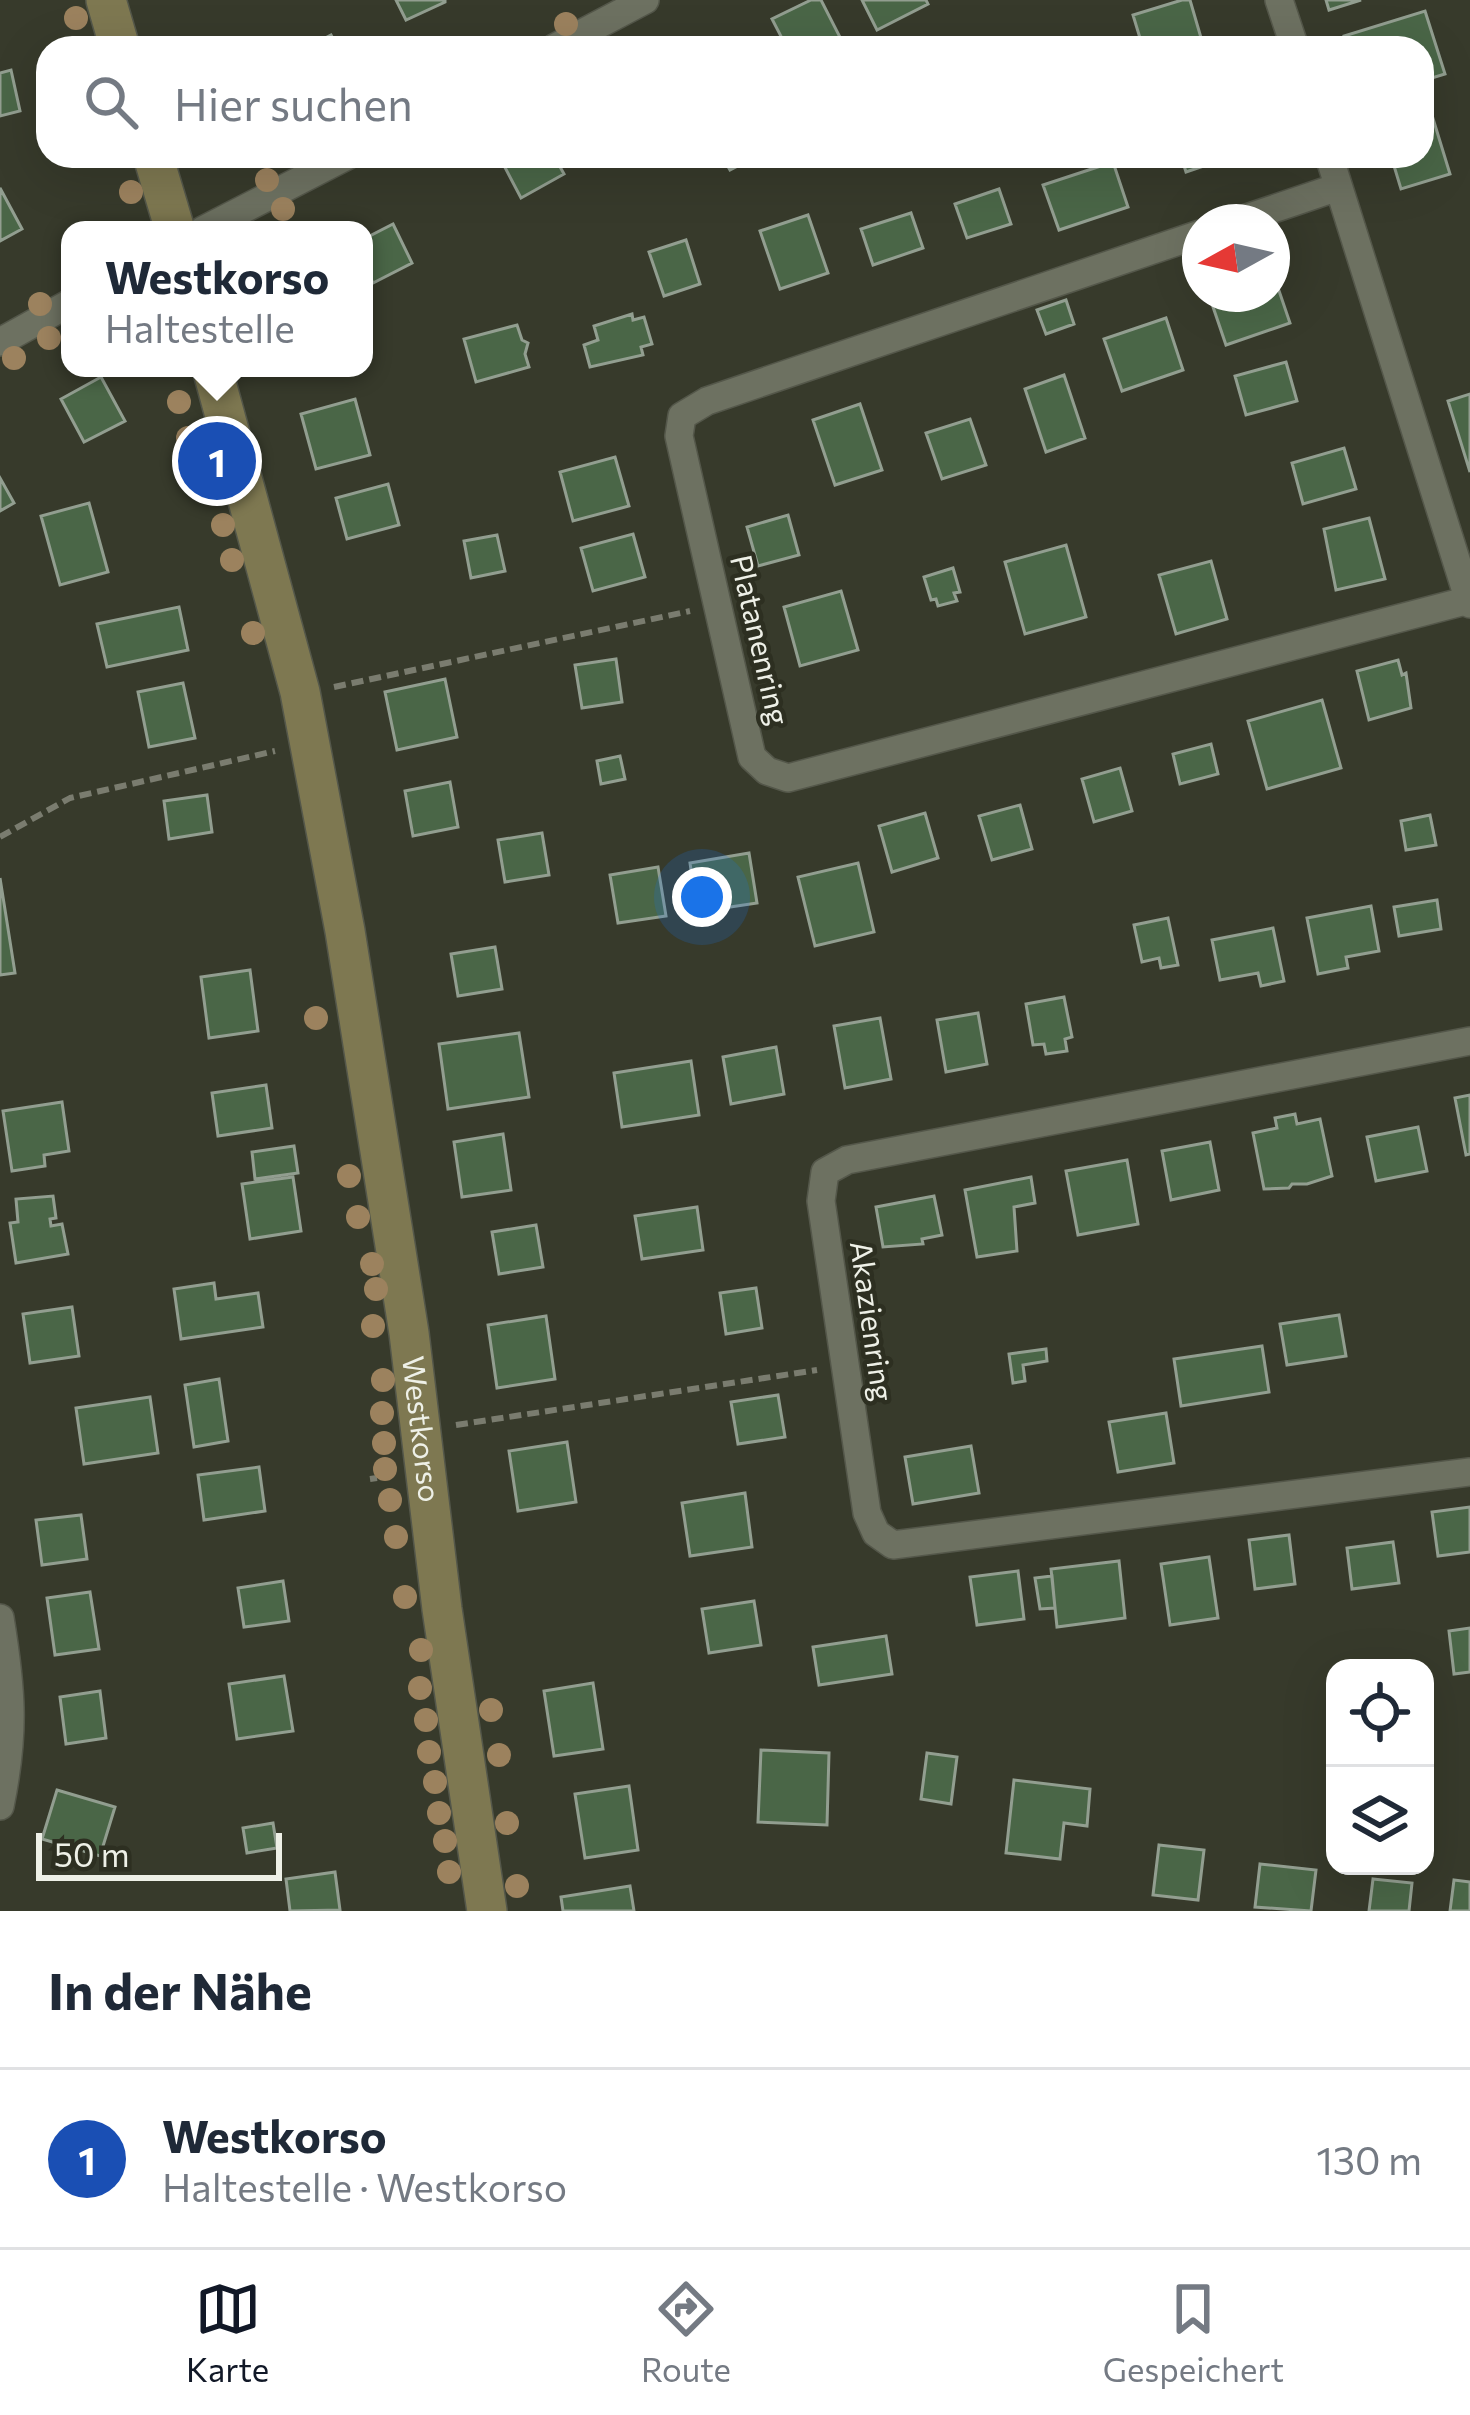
<!DOCTYPE html>
<html lang="de">
<meta charset="utf-8">
<style>
:root{--surface:#fff;--page:#f2f2f3;--text:#1f2937;--muted:#747a83;--line:#e0e1e3;--accent:#111827}
body{margin:0;font-family:Commissioner,sans-serif;background:var(--page);color:var(--text)}
.controls{position:absolute;right:36px;bottom:36px;display:grid;overflow:hidden;border-radius:24px;box-shadow:0 12px 48px #0002}
.controls button{width:108px;height:108px;display:grid;place-items:center;padding:0;border:0;border-bottom:3px solid var(--line);background:var(--surface);color:var(--text);font:60px sans-serif}
.compass{position:absolute;left:1182px;top:204px;width:108px;height:108px;border-radius:50%;background:var(--surface);box-shadow:0 12px 48px #0002;rotate:262deg}
.scale{position:absolute;left:36px;bottom:30px;width:246px;box-sizing:border-box;padding-left:12px;border:6px solid #eef0e7;border-top:0;font-size:33px;line-height:42px;white-space:nowrap;color:#eef0e7;-webkit-text-stroke:9px #2d2f21;paint-order:stroke}
.you{position:absolute;left:702px;top:897px;width:42px;height:42px;margin:-30px;border:9px solid #fff;border-radius:50%;background:#1a73e8;box-shadow:0 0 0 18px #1a73e833}
.badge{display:grid;place-items:center;width:78px;height:78px;border-radius:50%;background:var(--accent);color:#fff;font-size:39px;font-weight:700}
.pin{position:absolute;translate:-50% -50%;border:6px solid #fff;box-shadow:0 3px 12px #0006}
.popup{position:absolute;left:61px;top:221px;width:312px;height:156px;box-sizing:border-box;display:grid;place-content:center;border-radius:24px;background:var(--surface);filter:drop-shadow(0 3px 9px #0005);font-size:39px;white-space:nowrap;color:var(--muted)}
.popup b{font-size:45px;color:var(--text)}
.popup::after{content:'';position:absolute;left:50%;top:100%;margin-left:-24px;border:24px solid transparent;border-top-color:var(--surface)}
.list{margin:0;padding:0;list-style:none}
h2{display:flex;justify-content:space-between;align-items:center;height:156px;margin:0;padding:0 48px;font-size:51px}
h2 small{font-size:39px;font-weight:400;color:var(--muted)}
.list li{display:grid;grid-template-columns:78px 1fr auto;gap:36px;align-items:center;box-sizing:border-box;height:180px;padding:0 48px;border-top:3px solid var(--line)}
.list b{display:block;font-size:45px;white-space:nowrap}
.list p{margin:0;font-size:39px;white-space:nowrap;color:var(--muted)}
.list em{font-size:39px;font-style:normal;color:var(--muted)}
.icon{flex:none;width:66px;height:66px;fill:none;stroke:currentColor;stroke-width:2;stroke-linecap:round;stroke-linejoin:round}
.map{position:relative;flex:none;width:1470px;height:1911px;overflow:hidden}
.search{position:absolute;background:var(--surface);box-shadow:0 12px 48px #0002;left:36px;right:36px;top:36px;height:132px;display:flex;align-items:center;gap:30px;box-sizing:border-box;padding:0 42px;border-radius:36px;color:var(--muted);font-size:45px}
.sheet{height:336px;background:var(--surface)}
nav{display:flex;justify-content:space-around;align-items:center;box-sizing:border-box;height:168px;border-top:3px solid var(--line);background:var(--surface);font-size:33px;color:var(--muted)}
nav a{display:grid;justify-items:center;gap:6px}
nav .on{color:var(--accent)}
.map>svg:first-child{display:block}
.building{fill:#4a6647;stroke:#929e90;stroke-width:3}
.lines{fill:none;stroke-linecap:round;stroke-linejoin:round}
.street-casing{stroke:#54574a;stroke-width:30}
.secondary-casing{stroke:#54574a;stroke-width:42}
.path{stroke:#7a7c6f;stroke-width:6;stroke-dasharray:12 6;stroke-linecap:butt}
.street{stroke:#6d7161;stroke-width:27}
.secondary{stroke:#7e7851;stroke-width:39}
.tree{fill:#9c825e}
.labels{text-anchor:middle;stroke-width:9;stroke-linejoin:round;paint-order:stroke}
.street-label{font-size:30px;fill:#eef0e7;stroke:#2d2f21}
</style>
<div class="map">
<svg width="1470" height="1911" viewBox="0 0 1470 1911">
<rect width="100%" height="100%" fill="#373a2b"/>
<path class="building" d="M 396,0 L 445,0 L 445,2 L 406,20 Z
M 811,0 L 821,0 L 844,45 L 787,48 L 772,19 Z
M 862,0 L 926,0 L 928,4 L 877,30 Z
M 1182,0 L 1190,0 L 1204,48 L 1143,48 L 1133,15 Z
M 1326,0 L 1361,0 L 1329,10 Z
M 1425,11 L 1445,74 L 1422,81 L 1422,48 L 1347,48 L 1344,36 Z
M 331,35 L 338,48 L 306,48 Z
M 11,70 L 20,111 L 0,116 L 0,73 Z
M 1431,112 L 1450,174 L 1401,189 L 1391,156 L 1422,156 L 1422,115 Z
M 499,156 L 554,156 L 564,174 L 521,198 Z
M 722,156 L 757,156 L 730,170 Z
M 1181,156 L 1233,156 L 1186,172 Z
M 1113,162 L 1128,207 L 1059,230 L 1043,185 Z
M 0,188 L 22,229 L 0,241 Z
M 999,189 L 1011,224 L 967,238 L 955,204 Z
M 911,213 L 923,248 L 873,265 L 861,229 Z
M 808,215 L 828,273 L 780,289 L 760,231 Z
M 393,224 L 412,263 L 373,283 L 364,265 L 364,239 Z
M 686,240 L 700,284 L 664,296 L 649,252 Z
M 1274,276 L 1290,323 L 1226,345 L 1210,298 L 1272,294 Z
M 1066,300 L 1074,324 L 1046,334 L 1037,310 Z
M 632,314 L 633,320 L 644,317 L 652,344 L 641,347 L 643,355 L 590,367 L 584,345 L 598,340 L 594,326 Z
M 1166,318 L 1183,370 L 1122,391 L 1104,339 Z
M 517,325 L 522,340 L 528,343 L 525,354 L 529,367 L 476,382 L 464,339 Z
M 1286,362 L 1297,401 L 1246,415 L 1235,376 Z
M 1064,375 L 1085,438 L 1046,452 L 1025,389 Z
M 101,377 L 125,421 L 84,442 L 61,399 Z
M 1470,394 L 1470,472 L 1448,401 Z
M 355,399 L 370,455 L 316,469 L 301,414 Z
M 860,404 L 882,470 L 835,485 L 813,420 Z
M 970,419 L 986,465 L 942,479 L 926,433 Z
M 1344,448 L 1356,489 L 1303,504 L 1292,463 Z
M 615,457 L 629,506 L 573,521 L 560,472 Z
M 0,478 L 14,503 L 0,511 Z
M 388,484 L 399,525 L 347,539 L 336,498 Z
M 89,503 L 108,572 L 60,585 L 41,516 Z
M 788,515 L 799,555 L 758,566 L 747,527 Z
M 1369,518 L 1385,579 L 1336,590 L 1324,529 Z
M 633,534 L 645,577 L 593,591 L 581,548 Z
M 497,535 L 505,571 L 471,578 L 464,541 Z
M 1066,545 L 1086,617 L 1025,634 L 1005,562 Z
M 1211,561 L 1227,619 L 1176,634 L 1159,575 Z
M 953,568 L 960,592 L 954,593 L 957,601 L 938,606 L 936,599 L 931,600 L 924,577 Z
M 841,591 L 858,650 L 800,666 L 784,607 Z
M 179,607 L 188,650 L 107,667 L 97,624 Z
M 616,659 L 622,702 L 582,708 L 575,665 Z
M 1398,660 L 1402,675 L 1406,673 L 1411,708 L 1369,720 L 1357,671 Z
M 445,679 L 457,737 L 397,750 L 385,692 Z
M 183,683 L 195,738 L 149,747 L 138,692 Z
M 1322,700 L 1341,768 L 1267,789 L 1248,721 Z
M 1211,744 L 1218,774 L 1180,784 L 1173,754 Z
M 620,756 L 625,779 L 601,784 L 597,761 Z
M 1120,768 L 1132,811 L 1094,822 L 1082,779 Z
M 450,782 L 458,827 L 413,836 L 405,791 Z
M 207,795 L 212,832 L 169,839 L 164,801 Z
M 1020,805 L 1032,849 L 992,860 L 979,816 Z
M 925,813 L 938,858 L 892,872 L 879,826 Z
M 1430,815 L 1436,845 L 1406,850 L 1401,821 Z
M 542,833 L 549,875 L 505,882 L 498,840 Z
M 749,853 L 757,903 L 697,912 L 690,863 Z
M 858,863 L 874,932 L 815,946 L 798,877 Z
M 658,867 L 666,916 L 618,923 L 610,875 Z
M 0,878 L 15,973 L 0,975 Z
M 1437,900 L 1441,929 L 1399,936 L 1394,907 Z
M 1371,906 L 1379,951 L 1346,957 L 1348,968 L 1318,974 L 1307,918 Z
M 1168,918 L 1178,965 L 1161,968 L 1159,958 L 1142,962 L 1134,925 Z
M 1273,928 L 1284,981 L 1261,986 L 1258,973 L 1220,980 L 1212,940 Z
M 495,947 L 502,989 L 458,996 L 451,954 Z
M 250,970 L 258,1031 L 209,1038 L 201,977 Z
M 1064,997 L 1072,1037 L 1065,1039 L 1067,1051 L 1046,1054 L 1044,1044 L 1033,1045 L 1026,1004 Z
M 978,1013 L 987,1064 L 946,1072 L 937,1020 Z
M 880,1018 L 891,1079 L 845,1088 L 834,1026 Z
M 519,1033 L 529,1097 L 448,1109 L 439,1044 Z
M 776,1047 L 784,1094 L 731,1104 L 723,1057 Z
M 691,1061 L 699,1115 L 622,1127 L 614,1073 Z
M 266,1085 L 272,1128 L 218,1136 L 212,1093 Z
M 1470,1095 L 1470,1154 L 1466,1155 L 1455,1098 Z
M 62,1102 L 69,1151 L 44,1155 L 45,1166 L 12,1171 L 3,1111 Z
M 1295,1114 L 1297,1124 L 1320,1119 L 1332,1176 L 1307,1184 L 1292,1184 L 1289,1188 L 1264,1189 L 1253,1133 L 1277,1128 L 1275,1118 Z
M 1418,1127 L 1427,1171 L 1376,1181 L 1367,1137 Z
M 503,1134 L 511,1190 L 462,1197 L 454,1142 Z
M 1210,1142 L 1219,1190 L 1171,1200 L 1162,1151 Z
M 294,1146 L 298,1173 L 255,1179 L 252,1152 Z
M 1127,1160 L 1138,1224 L 1078,1235 L 1066,1171 Z
M 293,1177 L 301,1231 L 250,1239 L 242,1184 Z
M 1031,1177 L 1035,1203 L 1014,1207 L 1017,1251 L 977,1257 L 965,1190 Z
M 53,1196 L 56,1218 L 50,1219 L 51,1226 L 62,1224 L 68,1254 L 16,1263 L 10,1223 L 18,1222 L 16,1199 Z
M 934,1196 L 942,1235 L 922,1239 L 923,1244 L 883,1247 L 876,1207 Z
M 697,1207 L 703,1250 L 642,1259 L 635,1216 Z
M 536,1225 L 543,1267 L 499,1274 L 492,1232 Z
M 214,1283 L 216,1299 L 258,1293 L 263,1327 L 181,1339 L 174,1289 Z
M 756,1288 L 762,1328 L 726,1334 L 720,1293 Z
M 72,1307 L 79,1356 L 30,1363 L 23,1314 Z
M 1339,1315 L 1346,1356 L 1287,1365 L 1280,1324 Z
M 546,1316 L 555,1379 L 497,1388 L 488,1325 Z
M 1262,1346 L 1269,1392 L 1181,1406 L 1174,1359 Z
M 1046,1349 L 1047,1361 L 1023,1365 L 1025,1381 L 1013,1383 L 1009,1354 Z
M 219,1379 L 228,1441 L 194,1447 L 185,1385 Z
M 778,1395 L 785,1437 L 738,1444 L 731,1402 Z
M 150,1397 L 158,1453 L 84,1464 L 76,1408 Z
M 1166,1413 L 1174,1463 L 1118,1472 L 1109,1422 Z
M 567,1442 L 576,1502 L 518,1511 L 509,1451 Z
M 971,1446 L 979,1493 L 913,1504 L 905,1457 Z
M 259,1467 L 265,1511 L 204,1520 L 198,1475 Z
M 745,1493 L 752,1547 L 690,1556 L 682,1503 Z
M 1470,1507 L 1470,1552 L 1438,1556 L 1432,1512 Z
M 81,1515 L 87,1559 L 42,1565 L 36,1520 Z
M 1289,1535 L 1295,1584 L 1255,1589 L 1249,1540 Z
M 1393,1542 L 1399,1583 L 1352,1589 L 1347,1548 Z
M 1209,1557 L 1218,1618 L 1170,1625 L 1161,1564 Z
M 1119,1561 L 1125,1618 L 1057,1627 L 1051,1569 Z
M 1018,1571 L 1024,1619 L 977,1625 L 970,1577 Z
M 1052,1576 L 1055,1608 L 1040,1609 L 1035,1578 Z
M 283,1581 L 289,1621 L 244,1627 L 238,1588 Z
M 90,1592 L 99,1649 L 55,1655 L 47,1598 Z
M 754,1601 L 761,1645 L 709,1653 L 702,1609 Z
M 1470,1628 L 1470,1672 L 1454,1674 L 1449,1631 Z
M 886,1636 L 892,1674 L 819,1685 L 813,1647 Z
M 284,1676 L 293,1731 L 237,1739 L 229,1684 Z
M 593,1683 L 603,1749 L 554,1756 L 544,1691 Z
M 100,1691 L 106,1738 L 66,1744 L 60,1697 Z
M 761,1750 L 829,1753 L 827,1825 L 758,1822 Z
M 927,1753 L 957,1757 L 951,1804 L 921,1799 Z
M 1014,1780 L 1090,1789 L 1087,1826 L 1064,1823 L 1060,1859 L 1006,1853 Z
M 629,1786 L 638,1850 L 585,1858 L 575,1794 Z
M 57,1790 L 115,1807 L 100,1856 L 42,1839 Z
M 273,1823 L 277,1848 L 247,1853 L 243,1828 Z
M 1159,1845 L 1204,1850 L 1198,1900 L 1153,1895 Z
M 1260,1864 L 1316,1870 L 1311,1911 L 1255,1907 Z
M 335,1872 L 340,1910 L 290,1911 L 286,1879 Z
M 1373,1879 L 1412,1883 L 1409,1911 L 1369,1911 Z
M 1454,1880 L 1470,1882 L 1470,1911 L 1450,1911 Z
M 630,1886 L 634,1911 L 563,1911 L 561,1897 Z"/>
<g class="lines">
<g class="street-casing">
<path id="street" d="M 1279,0 L 1295,48
M 554,48 L 645,0
M 1329,156 L 1470,604
M 1235,222 L 1338,187
M 203,230 L 347,156
M 1200,234 L 707,401 L 682,416 L 679,436 L 752,757 L 767,771 L 788,778 L 1469,600
M 0,342 L 70,303
M 1470,1041 L 847,1160 L 825,1172 L 821,1201 L 867,1513 L 876,1533 L 893,1545 L 1470,1472
M 0,1618 C 12,1691 15,1733 0,1806"/>
</g>
<g class="secondary-casing">
<g id="secondary">
<path d="M 106,0 L 120,48"/>
<path d="M 153,156 L 175,230"/>
<path id="s1" d="M 212,368 L 300,692 L 345,931 L 409,1333 L 442,1609 L 487,1911"/>
</g>
</g>
<path class="path" d="M 334,687 L 690,611
M 0,837 L 70,798 L 275,751
M 456,1425 L 817,1370
M 370,1479 L 377,1478"/>
<use href="#street" class="street"/>
<use href="#secondary" class="secondary"/>
</g>
<g class="tree">
<circle cx="76" cy="18" r="12"/>
<circle cx="566" cy="24" r="12"/>
<circle cx="267" cy="180" r="12"/>
<circle cx="131" cy="192" r="12"/>
<circle cx="283" cy="209" r="12"/>
<circle cx="40" cy="304" r="12"/>
<circle cx="49" cy="338" r="12"/>
<circle cx="14" cy="358" r="12"/>
<circle cx="179" cy="402" r="12"/>
<circle cx="188" cy="438" r="12"/>
<circle cx="205" cy="475" r="12"/>
<circle cx="223" cy="525" r="12"/>
<circle cx="232" cy="560" r="12"/>
<circle cx="253" cy="633" r="12"/>
<circle cx="316" cy="1018" r="12"/>
<circle cx="349" cy="1176" r="12"/>
<circle cx="358" cy="1217" r="12"/>
<circle cx="372" cy="1264" r="12"/>
<circle cx="376" cy="1289" r="12"/>
<circle cx="373" cy="1326" r="12"/>
<circle cx="383" cy="1380" r="12"/>
<circle cx="382" cy="1413" r="12"/>
<circle cx="384" cy="1443" r="12"/>
<circle cx="385" cy="1469" r="12"/>
<circle cx="390" cy="1500" r="12"/>
<circle cx="396" cy="1537" r="12"/>
<circle cx="405" cy="1597" r="12"/>
<circle cx="421" cy="1650" r="12"/>
<circle cx="420" cy="1688" r="12"/>
<circle cx="491" cy="1710" r="12"/>
<circle cx="426" cy="1720" r="12"/>
<circle cx="429" cy="1752" r="12"/>
<circle cx="499" cy="1755" r="12"/>
<circle cx="435" cy="1782" r="12"/>
<circle cx="439" cy="1813" r="12"/>
<circle cx="507" cy="1823" r="12"/>
<circle cx="445" cy="1841" r="12"/>
<circle cx="449" cy="1872" r="12"/>
<circle cx="517" cy="1886" r="12"/>
</g>
<g class="labels">
<g class="street-label">
<text transform="translate(759 640) rotate(77)" y="10">Platanenring</text>
<text transform="translate(871 1321) rotate(82)" y="10">Akazienring</text>
<text dy="10" stroke="none"><textPath href="#s1" startOffset="1083">Westkorso</textPath></text>
</g>
</g>
</svg>
<div class="controls">
<button><svg class="icon" aria-label="locate" viewBox="0 0 24 24"><circle cx="12" cy="12" r="6"/><path d="M12 2v4M12 18v4M2 12h4M18 12h4"/></svg></button>
<button><svg class="icon" aria-label="layers" viewBox="0 0 24 24"><path d="M12 4l9 5-9 5-9-5zM3 14l9 5 9-5"/></svg></button>
</div>
<svg class="compass" viewBox="-18 -18 36 36"><path d="M0-13l5 13h-10z" fill="#e53935"/><path d="M0 13l5-13h-10z" fill="#747a83"/></svg>
<div class="scale">50 m</div>
<div class="you"></div>
<div class="pin badge" style="left:217px;top:461px;background:#1a4fb4">1</div>
<div class="popup"><b>Westkorso</b>Haltestelle</div>
<div class="search"><svg class="icon" aria-label="search" viewBox="0 0 24 24"><circle cx="10" cy="10" r="6"/><path d="M15 15l6 6"/></svg>Hier suchen</div>
</div>
<section class="sheet">
<h2>In der Nähe<small></small></h2>
<ul class="list">
<li><span class="badge" style="background:#1a4fb4">1</span><div><b>Westkorso</b><p>Haltestelle · Westkorso</p></div><em>130 m</em></li>
</ul>
</section>
<nav>
<a class="on"><svg class="icon" aria-label="map" viewBox="0 0 24 24"><path d="M3 6l6-2 6 2 6-2v14l-6 2-6-2-6 2zM9 4v14M15 6v14"/></svg>Karte</a>
<a><svg class="icon" aria-label="directions" viewBox="0 0 24 24"><path d="M12 3l9 9-9 9-9-9zM9 14v-3h6M13 9l2 2-2 2"/></svg>Route</a>
<a><svg class="icon" aria-label="saved" viewBox="0 0 24 24"><path d="M7 4h10v16l-5-4-5 4z"/></svg>Gespeichert</a>
</nav>
